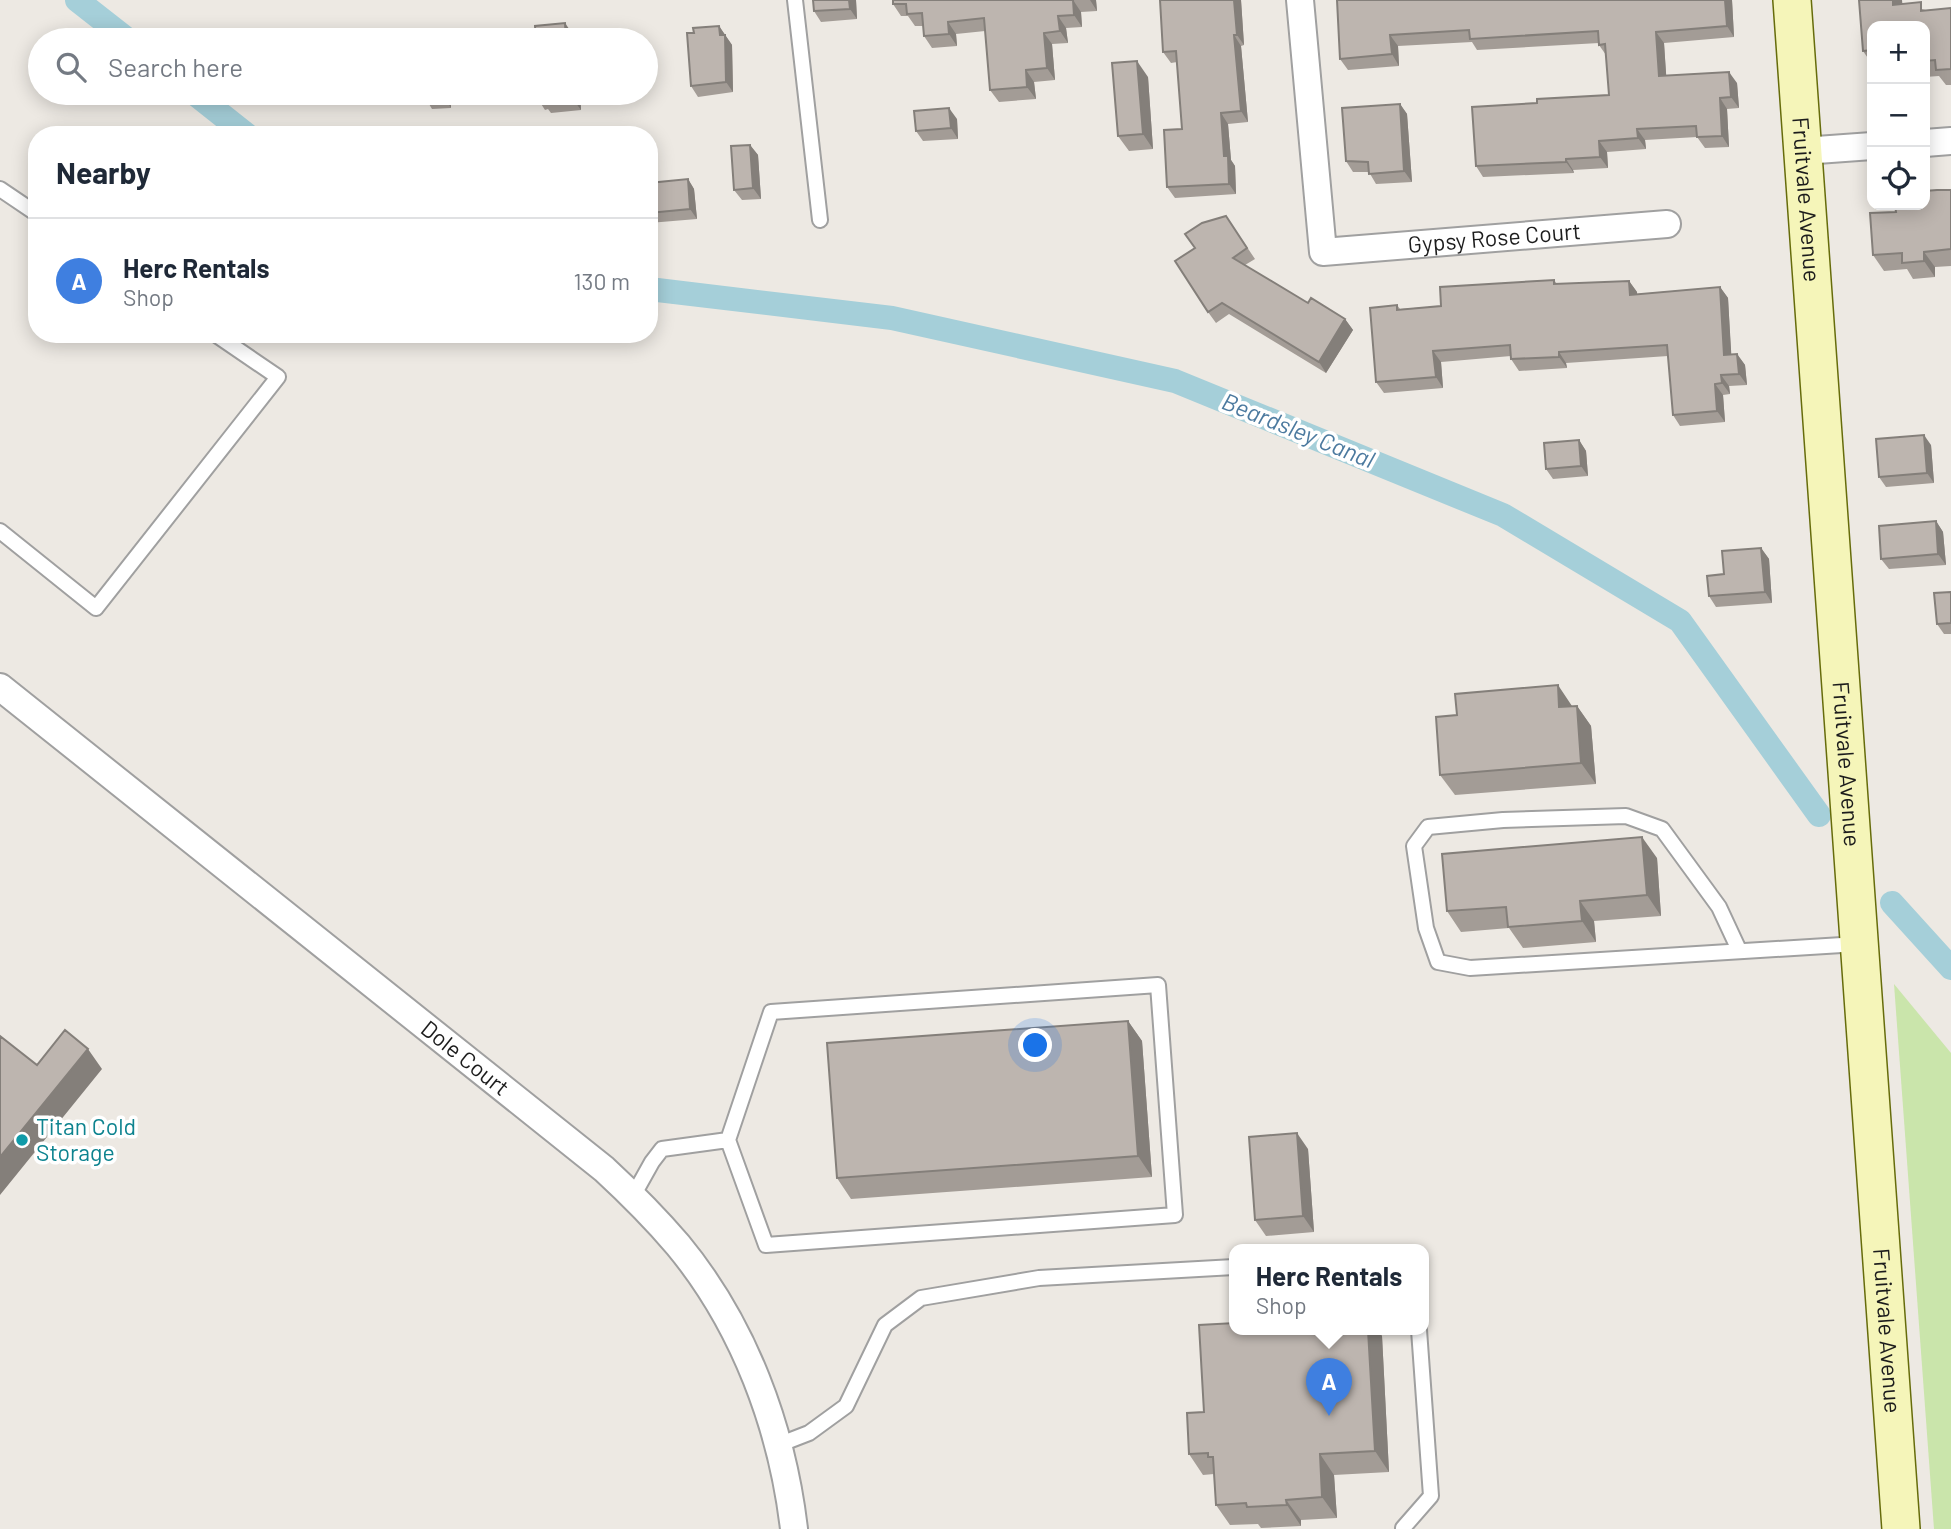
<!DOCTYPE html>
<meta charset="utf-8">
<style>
:root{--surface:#fff;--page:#f2f2f3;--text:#1f2937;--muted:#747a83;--line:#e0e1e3;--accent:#d93025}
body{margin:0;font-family:Barlow,sans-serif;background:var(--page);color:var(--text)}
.controls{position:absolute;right:21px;top:21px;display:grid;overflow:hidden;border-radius:14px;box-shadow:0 4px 18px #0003}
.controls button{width:63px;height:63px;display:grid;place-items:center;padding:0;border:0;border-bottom:2px solid var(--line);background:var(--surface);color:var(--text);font:35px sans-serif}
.you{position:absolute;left:1036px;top:1046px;width:24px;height:24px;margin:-18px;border:5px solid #fff;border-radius:50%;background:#1a73e8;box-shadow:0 0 0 10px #1a73e833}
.badge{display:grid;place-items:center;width:46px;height:46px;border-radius:50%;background:var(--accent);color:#fff;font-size:23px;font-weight:700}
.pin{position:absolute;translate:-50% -58px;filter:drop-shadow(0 2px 4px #0008)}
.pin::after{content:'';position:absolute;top:37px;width:24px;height:21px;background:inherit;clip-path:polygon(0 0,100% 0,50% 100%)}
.popup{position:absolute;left:1229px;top:1244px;width:200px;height:91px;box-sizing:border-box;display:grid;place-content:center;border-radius:14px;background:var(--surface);filter:drop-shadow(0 2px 5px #0005);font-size:23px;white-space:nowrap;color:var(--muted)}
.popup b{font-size:26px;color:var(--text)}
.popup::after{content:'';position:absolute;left:50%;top:100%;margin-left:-14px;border:14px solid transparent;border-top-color:var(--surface)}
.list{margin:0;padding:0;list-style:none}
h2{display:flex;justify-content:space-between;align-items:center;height:91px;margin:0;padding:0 28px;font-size:30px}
h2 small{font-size:23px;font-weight:400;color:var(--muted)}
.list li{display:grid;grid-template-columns:46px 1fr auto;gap:21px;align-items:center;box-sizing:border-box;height:126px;padding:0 28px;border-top:2px solid var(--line)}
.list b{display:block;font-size:26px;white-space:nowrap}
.list p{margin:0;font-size:23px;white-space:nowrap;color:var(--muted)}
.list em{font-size:23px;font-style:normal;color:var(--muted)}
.icon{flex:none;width:38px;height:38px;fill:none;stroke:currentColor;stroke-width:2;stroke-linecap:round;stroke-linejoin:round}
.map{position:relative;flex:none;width:1951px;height:1529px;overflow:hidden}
.search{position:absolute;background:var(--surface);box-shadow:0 4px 18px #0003;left:28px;top:28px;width:630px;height:77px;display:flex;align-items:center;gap:18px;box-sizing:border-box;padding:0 24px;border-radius:38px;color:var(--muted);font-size:26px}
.panel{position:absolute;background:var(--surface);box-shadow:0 4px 18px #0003;left:28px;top:126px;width:630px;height:217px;border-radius:28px}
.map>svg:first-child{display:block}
.grass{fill:#cae5ab}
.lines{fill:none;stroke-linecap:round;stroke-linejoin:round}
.canal{stroke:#a5cfd9;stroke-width:24}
.lane-casing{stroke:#a0a0a0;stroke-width:18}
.street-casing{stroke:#a0a0a0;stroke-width:30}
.secondary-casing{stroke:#666c0b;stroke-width:40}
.lane{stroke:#fff;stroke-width:14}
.street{stroke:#fff;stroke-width:26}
.secondary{stroke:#f5f5b9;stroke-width:37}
.wall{fill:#a39c96}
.shaded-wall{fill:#847f7a}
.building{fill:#bdb5af;stroke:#847f7a;stroke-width:2}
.culture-dot{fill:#0f9aa8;stroke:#fff;stroke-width:2.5}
.labels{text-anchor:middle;stroke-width:7;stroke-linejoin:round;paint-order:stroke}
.street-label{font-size:23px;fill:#1c1c1c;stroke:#fff}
.culture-label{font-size:23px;fill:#0d838f;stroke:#fff;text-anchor:start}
.water-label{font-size:24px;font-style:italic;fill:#4c7a9f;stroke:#fff}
</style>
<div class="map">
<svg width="1951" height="1529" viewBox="0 0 1951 1529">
<rect width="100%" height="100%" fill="#ede9e3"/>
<path class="grass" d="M 1894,984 L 1951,1053 L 1951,1529 L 1934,1529 Z"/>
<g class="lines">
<path class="canal" d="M 77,0 L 128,40
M 194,93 L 247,135
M 649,289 L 892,318 L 1175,381 L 1503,515 L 1680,621 L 1819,815
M 1892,903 L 1951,968"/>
<g class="lane-casing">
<path id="lane" d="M 795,0 L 820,220
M 0,189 L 37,214
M 0,531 L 96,608 L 278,377 L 215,334
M 1739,950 L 1719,907 L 1662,829 L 1626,816 L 1503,820 L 1428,827 L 1414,846 L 1426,928 L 1438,962 L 1470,968 L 1858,944
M 633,1196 L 652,1162 L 662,1149 L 728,1140 L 766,1245 L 1175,1215 L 1158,985 L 771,1012 L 728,1140
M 778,1445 L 809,1433 L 846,1406 L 885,1325 L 921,1298 L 1039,1278 L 1234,1267
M 1403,1528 L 1431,1496 L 1419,1330"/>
</g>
<g class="street-casing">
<g id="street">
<path id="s1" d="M 1300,0 L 1323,252 L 1667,224"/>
<path d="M 1925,143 L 1951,141"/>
<path d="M 1803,151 L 1872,146"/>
<path id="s2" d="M 0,687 L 604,1169 C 630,1193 655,1218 678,1245 C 744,1325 782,1427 794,1529"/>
</g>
</g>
<g class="secondary-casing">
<g id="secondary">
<path id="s3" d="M 1792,0 L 1901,1529"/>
</g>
</g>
<use href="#lane" class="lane"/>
<use href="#street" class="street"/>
<use href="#secondary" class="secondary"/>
</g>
<path class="wall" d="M 813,0 L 856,0 L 857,19 L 821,22 L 814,11 Z
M 893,0 L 1096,0 L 1097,11 L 1081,12 L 1082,27 L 1066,28 L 1068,43 L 1052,44 L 1055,80 L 1034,82 L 1036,99 L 999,102 L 990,90 L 985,31 L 956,34 L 957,46 L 932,48 L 924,36 L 923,26 L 915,26 L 908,16 L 901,16 L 893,4 Z
M 1241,0 L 1244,45 L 1241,46 L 1248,122 L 1228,124 L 1231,160 L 1235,166 L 1236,194 L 1175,198 L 1167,187 L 1182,129 L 1177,62 L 1171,63 L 1163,52 Z
M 1337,0 L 1732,0 L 1734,37 L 1664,43 L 1666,75 L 1737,83 L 1739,108 L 1727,109 L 1729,147 L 1705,148 L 1697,137 L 1645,140 L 1646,149 L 1607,152 L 1608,168 L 1573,170 L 1574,173 L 1483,177 L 1476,166 L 1537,103 L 1609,95 L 1606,55 L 1599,45 L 1599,43 L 1477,50 L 1472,42 L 1398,46 L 1399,66 L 1348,70 L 1340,59 Z
M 1859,0 L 1902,0 L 1902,4 L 1926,10 L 1951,8 L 1951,85 L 1946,85 L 1939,76 L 1925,77 L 1925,26 L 1872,26 L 1872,64 L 1863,51 Z
M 719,26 L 732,45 L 733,92 L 698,97 L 691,86 L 694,33 Z
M 1148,77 L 1153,149 L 1129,151 L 1118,136 Z
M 450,93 L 451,108 L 432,109 L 429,104 Z
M 534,93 L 580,93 L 581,110 L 551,113 L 548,109 L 545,110 Z
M 1400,104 L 1407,114 L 1412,182 L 1376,184 L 1369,172 L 1353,172 L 1346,161 Z
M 957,119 L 958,139 L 923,141 L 916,131 Z
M 750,145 L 758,155 L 761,199 L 742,200 L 734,190 Z
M 688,179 L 694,189 L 697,219 L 649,223 L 649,183 Z
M 1951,190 L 1951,266 L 1935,267 L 1935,277 L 1913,279 L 1907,269 L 1884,271 L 1873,255 L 1925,205 Z
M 1226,216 L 1255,259 L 1245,265 L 1308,303 L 1345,319 L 1353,330 L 1326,373 L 1229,314 L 1216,323 L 1208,312 Z
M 1554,280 L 1557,284 L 1629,281 L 1637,292 L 1637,294 L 1720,287 L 1728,298 L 1731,354 L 1737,354 L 1745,365 L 1747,385 L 1729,386 L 1730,394 L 1723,395 L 1725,422 L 1680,426 L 1673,415 L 1668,356 L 1566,363 L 1567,368 L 1519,371 L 1511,359 L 1511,356 L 1441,362 L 1443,388 L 1384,393 L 1376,382 L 1397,305 L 1400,309 L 1441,306 Z
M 1579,440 L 1586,451 L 1588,476 L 1553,479 L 1546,469 Z
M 1931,445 L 1934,483 L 1886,487 L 1879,477 Z
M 1936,521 L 1943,532 L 1946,565 L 1889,569 L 1881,559 Z
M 1761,548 L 1769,559 L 1772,603 L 1716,607 L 1709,596 L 1724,574 Z
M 1951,592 L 1951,634 L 1944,634 L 1937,624 Z
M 1572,706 L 1577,706 L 1591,726 L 1596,784 L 1455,795 L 1440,775 Z
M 1657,858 L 1661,916 L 1594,921 L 1596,942 L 1523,948 L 1509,928 L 1461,932 L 1447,911 Z
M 1128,1021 L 1142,1041 L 1152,1177 L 851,1199 L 837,1178 Z
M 1308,1149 L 1314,1232 L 1266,1236 L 1255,1220 Z
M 1235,1330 L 1377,1330 L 1382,1336 L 1389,1472 L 1334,1475 L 1337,1518 L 1301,1520 L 1301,1526 L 1261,1528 L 1258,1524 L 1230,1525 L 1216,1505 L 1214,1474 L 1203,1475 L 1189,1454 Z"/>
<path class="shaded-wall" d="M 849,0 L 856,0 L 857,19 L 850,9 Z
M 1073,0 L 1081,12 L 1082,27 L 1074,15 Z
M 1090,0 L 1096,0 L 1097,11 Z
M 1234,0 L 1241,0 L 1244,45 L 1237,35 Z
M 1725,0 L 1732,0 L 1734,37 L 1727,26 Z
M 1893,0 L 1902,0 L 1904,20 L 1893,5 Z
M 1058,16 L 1066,28 L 1068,43 L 1060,31 Z
M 948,22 L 956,34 L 957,46 L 949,34 Z
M 565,23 L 576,39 L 576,40 L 566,40 Z
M 719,26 L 732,45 L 733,92 L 726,82 Z
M 1656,32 L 1664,43 L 1667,87 L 1659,76 Z
M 1044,33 L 1052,44 L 1055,80 L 1047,68 Z
M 1234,35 L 1241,46 L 1248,122 L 1241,111 Z
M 1390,35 L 1398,46 L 1399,66 L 1392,54 Z
M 1137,61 L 1148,77 L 1153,149 L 1143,134 Z
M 1026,70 L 1034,82 L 1036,99 L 1027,87 Z
M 1729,72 L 1737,83 L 1739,108 L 1731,97 Z
M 447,93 L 450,93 L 451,108 L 448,103 Z
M 570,93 L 580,93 L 581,110 L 570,95 Z
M 1720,98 L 1727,109 L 1729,147 L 1722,136 Z
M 1400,104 L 1407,114 L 1412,182 L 1404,171 Z
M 949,108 L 957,119 L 958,139 L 951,128 Z
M 1221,113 L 1228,124 L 1231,160 L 1235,166 L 1236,194 L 1229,184 L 1224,156 Z
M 1637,129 L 1645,140 L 1646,149 L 1638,138 Z
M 1599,141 L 1607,152 L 1608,168 L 1600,157 Z
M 750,145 L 758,155 L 761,199 L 753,188 Z
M 1566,159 L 1573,170 L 1574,173 L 1566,162 Z
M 688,179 L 694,189 L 697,219 L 690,209 Z
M 1924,252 L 1935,267 L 1935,277 L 1924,261 Z
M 1629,281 L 1637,292 L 1638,306 L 1630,295 Z
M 1720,287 L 1728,298 L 1732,366 L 1724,355 Z
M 1345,319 L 1353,330 L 1326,373 L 1319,362 Z
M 1433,351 L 1441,362 L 1443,388 L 1436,377 Z
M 1559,352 L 1566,363 L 1567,368 L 1559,357 Z
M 1737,354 L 1745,365 L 1747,385 L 1739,374 Z
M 1721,375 L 1729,386 L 1730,394 L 1722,383 Z
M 1715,384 L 1723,395 L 1725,422 L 1717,411 Z
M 1924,435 L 1931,445 L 1934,483 L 1927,473 Z
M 1579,440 L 1586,451 L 1588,476 L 1581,466 Z
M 1936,521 L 1943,532 L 1946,565 L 1938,554 Z
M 1761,548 L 1769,559 L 1772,603 L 1765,592 Z
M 1558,685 L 1572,706 L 1559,707 Z
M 1577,706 L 1591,726 L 1596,784 L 1581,763 Z
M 1642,837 L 1657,858 L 1661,916 L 1647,895 Z
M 1580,901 L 1594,921 L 1596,942 L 1582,921 Z
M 1128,1021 L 1142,1041 L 1152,1177 L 1138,1156 Z
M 88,1049 L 102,1069 L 0,1195 L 0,1157 Z
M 1297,1133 L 1308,1149 L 1314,1232 L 1303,1216 Z
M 1368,1330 L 1377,1330 L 1382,1336 L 1389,1472 L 1375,1451 Z
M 1320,1454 L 1334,1475 L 1337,1518 L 1322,1497 Z
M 1286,1500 L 1301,1520 L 1301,1526 L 1287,1505 Z"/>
<path class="building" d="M 813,0 L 849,0 L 850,9 L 814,11 Z
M 893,0 L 1073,0 L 1074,15 L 1058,16 L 1060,31 L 1044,33 L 1047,68 L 1026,70 L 1027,87 L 990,90 L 984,18 L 948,22 L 949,34 L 924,36 L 922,13 L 907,14 L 906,4 L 893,4 Z
M 1160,0 L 1234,0 L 1237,35 L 1234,35 L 1241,111 L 1221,113 L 1224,156 L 1228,156 L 1229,184 L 1167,187 L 1164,130 L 1182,129 L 1176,51 L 1163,52 Z
M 1337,0 L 1725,0 L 1727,26 L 1656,32 L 1659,76 L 1729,72 L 1731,97 L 1720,98 L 1722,136 L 1697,137 L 1696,126 L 1637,129 L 1638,138 L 1599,141 L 1600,157 L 1566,159 L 1566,162 L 1476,166 L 1472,107 L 1537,103 L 1537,99 L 1609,95 L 1605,44 L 1599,45 L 1598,31 L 1470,39 L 1469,30 L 1390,35 L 1392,54 L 1340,59 Z
M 1859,0 L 1893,0 L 1893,5 L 1921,2 L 1921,11 L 1951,8 L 1951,69 L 1936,70 L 1935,60 L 1925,61 L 1925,26 L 1872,26 L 1872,50 L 1863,51 Z
M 565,23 L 566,40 L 536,40 L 535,26 Z
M 719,26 L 720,35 L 725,35 L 726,82 L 691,86 L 687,33 L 694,33 L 693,28 Z
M 1137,61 L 1143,134 L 1118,136 L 1112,63 Z
M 428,93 L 447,93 L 448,103 L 429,104 Z
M 534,93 L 570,93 L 570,95 L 540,97 L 540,93 L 534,94 Z
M 1400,104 L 1404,171 L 1369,174 L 1368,162 L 1346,161 L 1342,108 Z
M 949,108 L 951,128 L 916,131 L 914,111 Z
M 750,145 L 753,188 L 734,190 L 731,146 Z
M 688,179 L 690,209 L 649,213 L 649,183 Z
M 1937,190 L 1951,190 L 1951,249 L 1924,252 L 1924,261 L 1902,263 L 1902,253 L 1873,255 L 1870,213 L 1896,212 L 1895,205 L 1925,205 L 1925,191 Z
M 1226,216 L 1247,248 L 1233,258 L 1308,303 L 1311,298 L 1345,319 L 1319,362 L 1222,303 L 1208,312 L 1175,261 L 1195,248 L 1185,234 L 1202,223 Z
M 1554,280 L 1554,284 L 1629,281 L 1630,295 L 1720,287 L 1724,355 L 1737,354 L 1739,374 L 1721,375 L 1722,383 L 1715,384 L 1717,411 L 1673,415 L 1667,345 L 1559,352 L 1559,357 L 1511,359 L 1510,345 L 1433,351 L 1436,377 L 1376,382 L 1370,308 L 1397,305 L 1397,310 L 1441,306 L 1440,287 Z
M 1924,435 L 1927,473 L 1879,477 L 1876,439 Z
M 1579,440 L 1581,466 L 1546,469 L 1544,443 Z
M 1936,521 L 1938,554 L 1881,559 L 1879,526 Z
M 1761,548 L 1765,592 L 1709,596 L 1707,576 L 1724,574 L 1722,551 Z
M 1951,592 L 1951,623 L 1937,624 L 1934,593 Z
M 1558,685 L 1559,707 L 1577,706 L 1581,763 L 1440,775 L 1436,717 L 1457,715 L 1455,694 Z
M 1642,837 L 1647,895 L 1580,901 L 1582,921 L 1508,927 L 1506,907 L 1447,911 L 1442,854 Z
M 1128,1021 L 1138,1156 L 837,1178 L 827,1043 Z
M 65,1030 L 88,1049 L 0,1157 L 0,1036 L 37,1065 Z
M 1297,1133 L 1303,1216 L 1255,1220 L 1249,1137 Z
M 1235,1323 L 1235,1330 L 1368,1330 L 1375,1451 L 1320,1454 L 1322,1497 L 1286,1500 L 1287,1505 L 1247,1507 L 1246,1503 L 1216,1505 L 1213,1457 L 1208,1457 L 1208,1453 L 1189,1454 L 1187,1413 L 1204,1412 L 1199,1325 Z"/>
<circle class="culture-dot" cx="22" cy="1140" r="7"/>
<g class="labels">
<g class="street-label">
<text dy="8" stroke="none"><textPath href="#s3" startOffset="200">Fruitvale Avenue</textPath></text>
<text dy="8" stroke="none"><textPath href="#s1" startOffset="425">Gypsy Rose Court</textPath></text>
<text dy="8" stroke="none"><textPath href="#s3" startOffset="766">Fruitvale Avenue</textPath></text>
<text dy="8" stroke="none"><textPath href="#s2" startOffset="595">Dole Court</textPath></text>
<text dy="8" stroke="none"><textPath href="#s3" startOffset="1334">Fruitvale Avenue</textPath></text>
</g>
<g class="culture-label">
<text x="36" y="1135">Titan Cold<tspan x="36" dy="26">Storage</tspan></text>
</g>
<g class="water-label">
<text transform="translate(1298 431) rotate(22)" y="8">Beardsley Canal</text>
</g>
</g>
</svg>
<div class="controls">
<button>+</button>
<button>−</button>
<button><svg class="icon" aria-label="locate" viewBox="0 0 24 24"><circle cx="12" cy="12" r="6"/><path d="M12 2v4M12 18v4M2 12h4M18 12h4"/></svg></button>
</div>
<div class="you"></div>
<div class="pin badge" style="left:1329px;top:1416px;background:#3f7fe0">A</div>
<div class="popup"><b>Herc Rentals</b>Shop</div>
<div class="search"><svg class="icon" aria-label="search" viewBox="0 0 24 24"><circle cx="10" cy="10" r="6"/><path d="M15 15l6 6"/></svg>Search here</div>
<section class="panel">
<h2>Nearby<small></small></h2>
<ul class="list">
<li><span class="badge" style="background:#3f7fe0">A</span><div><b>Herc Rentals</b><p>Shop</p></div><em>130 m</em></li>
</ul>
</section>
</div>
